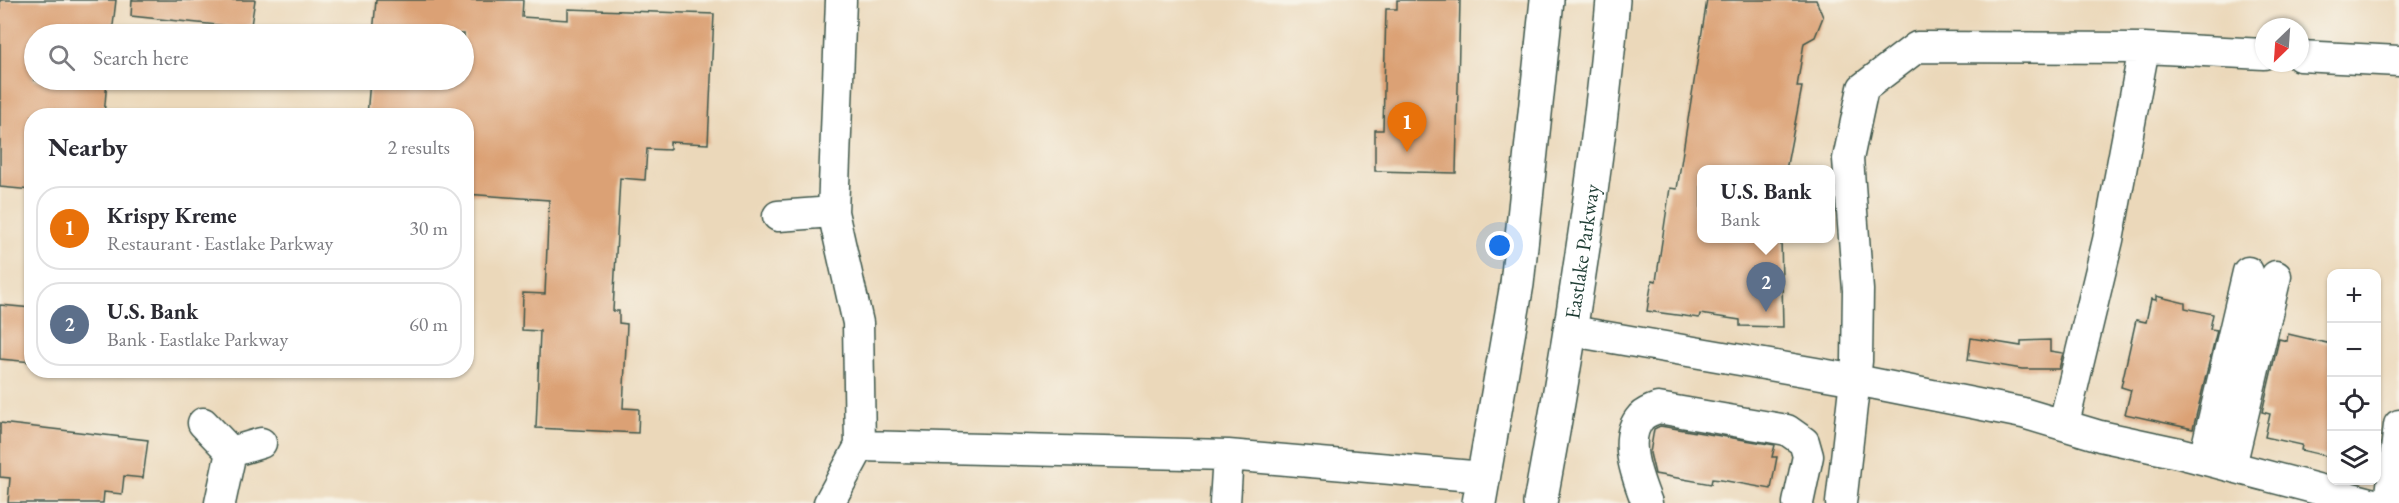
<!DOCTYPE html>
<meta charset="utf-8">
<style>
:root{--surface:#fff;--page:#f2f2f3;--text:#2b2b33;--muted:#7c7c81;--line:#e1e1e2;--accent:#d93025}
body{margin:0;font-family:"EB Garamond",serif;background:var(--page);color:var(--text)}
.controls{position:absolute;right:18px;bottom:18px;display:grid;overflow:hidden;border-radius:12px;box-shadow:0 2px 4px #0004}
.controls button{width:54px;height:54px;display:grid;place-items:center;padding:0;border:0;border-bottom:2px solid var(--line);background:var(--surface);color:var(--text);font:30px sans-serif}
.compass{position:absolute;left:2255px;top:18px;width:54px;height:54px;border-radius:50%;background:var(--surface);box-shadow:0 2px 4px #0004;rotate:205deg}
.you{position:absolute;left:1500px;top:246px;width:21px;height:21px;margin:-15px;border:4px solid #fff;border-radius:50%;background:#1a73e8;box-shadow:0 0 0 9px #1a73e833}
.badge{display:grid;place-items:center;width:39px;height:39px;border-radius:50%;background:var(--accent);color:#fff;font-size:20px;font-weight:700}
.pin{position:absolute;translate:-50% -50px;filter:drop-shadow(0 2px 3px #0008)}
.pin::after{content:'';position:absolute;top:32px;width:21px;height:18px;background:inherit;clip-path:polygon(0 0,100% 0,50% 100%)}
.popup{position:absolute;left:1697px;top:165px;width:138px;height:78px;box-sizing:border-box;display:grid;place-content:center;border-radius:12px;background:var(--surface);filter:drop-shadow(0 2px 4px #0005);font-size:20px;white-space:nowrap;color:var(--muted)}
.popup b{font-size:22px;color:var(--text)}
.popup::after{content:'';position:absolute;left:50%;top:100%;margin-left:-12px;border:12px solid transparent;border-top-color:var(--surface)}
.list{margin:0;padding:0;list-style:none}
h2{display:flex;justify-content:space-between;align-items:center;height:78px;margin:0;padding:0 24px;font-size:26px}
h2 small{font-size:20px;font-weight:400;color:var(--muted)}
.list li{display:grid;grid-template-columns:39px 1fr auto;gap:18px;align-items:center;box-sizing:border-box;height:84px;margin:0 12px 12px;padding:0 12px;border:2px solid var(--line);border-radius:24px}
.list b{display:block;font-size:22px;white-space:nowrap}
.list p{margin:0;font-size:20px;white-space:nowrap;color:var(--muted)}
.list em{font-size:20px;font-style:normal;color:var(--muted)}
.icon{flex:none;width:33px;height:33px;fill:none;stroke:currentColor;stroke-width:2;stroke-linecap:round;stroke-linejoin:round}
.map{position:relative;flex:none;width:2399px;height:503px;overflow:hidden}
.search{position:absolute;background:var(--surface);box-shadow:0 2px 4px #0004;left:24px;top:24px;width:450px;height:66px;display:flex;align-items:center;gap:15px;box-sizing:border-box;padding:0 21px;border-radius:33px;color:var(--muted);font-size:22px}
.panel{position:absolute;background:var(--surface);box-shadow:0 2px 4px #0004;left:24px;top:108px;width:450px;height:270px;border-radius:24px}
.map>svg:first-child{display:block}
.built{fill:#ebd8ba;fill-rule:evenodd}
.building{fill:#dba175}
.lines{fill:none;stroke-linecap:round;stroke-linejoin:round}
.minor-casing{stroke:#3e564a;stroke-width:33}
.major-casing{stroke:#3e564a;stroke-width:36}
.minor{stroke:#fff;stroke-width:30}
.major{stroke:#fff;stroke-width:33}
.labels{text-anchor:middle;stroke-width:6;stroke-linejoin:round;paint-order:stroke}
.street-label{font-size:21px;fill:#1f3d34;stroke:#f7f3e8}
</style>
<div class="map">
<svg width="2399" height="503" viewBox="0 0 2399 503">
<rect width="100%" height="100%" fill="#f7f3e8"/>
<filter id="ink" filterUnits="userSpaceOnUse"><feTurbulence type="fractalNoise" baseFrequency=".0167" numOctaves="2"/><feDisplacementMap in="SourceGraphic" scale="12" xChannelSelector="R" yChannelSelector="G"/><feConvolveMatrix kernelMatrix="1 2 1 2 8 2 1 2 1" color-interpolation-filters="sRGB"/></filter>
<filter id="wash" filterUnits="userSpaceOnUse"><feTurbulence type="fractalNoise" baseFrequency=".008" numOctaves="4" result="noise"/><feDisplacementMap in="SourceGraphic" scale="24" xChannelSelector="R" yChannelSelector="G"/><feGaussianBlur stdDeviation="1.35" result="paint"/><feColorMatrix in="noise" values="0 0 0 0 0 0 0 0 0 0 0 0 0 0 0 0 0 1.4 0 .05"/><feComposite in="paint" operator="in"/></filter>
<g filter="url(#wash)">
<rect width="100%" height="100%" fill="#ebe5c8"/>
<path class="built" d="M 0,0 L 2399,0 L 2399,503 L 0,503 ZM 2264,27 L 2300,27 L 2300,63 L 2264,63 ZM 34,34 L 464,34 L 464,80 L 34,80 ZM 32,116 L 466,116 L 466,370 L 32,370 ZM 1702,170 L 1830,170 L 1830,238 L 1702,238 ZM 2332,274 L 2376,274 L 2376,480 L 2332,480 Z"/>
<g id="blocks">
<path class="building" d="M 0,0 L 116,0 L 112,34 L 34,34 L 34,80 L 107,80 L 104,116 L 32,116 L 32,190 L 0,187 Z
M 132,0 L 255,0 L 251,25 L 247,25 L 246,28 L 131,16 Z
M 376,0 L 523,0 L 522,17 L 568,20 L 568,9 L 714,14 L 708,144 L 670,142 L 670,150 L 647,149 L 645,180 L 620,178 L 613,311 L 619,311 L 619,323 L 627,324 L 623,408 L 639,409 L 638,433 L 536,428 L 540,331 L 522,330 L 523,293 L 545,294 L 549,200 L 466,194 L 466,116 L 367,116 L 370,80 L 464,80 L 464,34 L 373,34 Z
M 1397,0 L 1460,0 L 1456,173 L 1375,171 L 1375,130 L 1383,130 L 1386,9 L 1397,9 Z
M 1707,0 L 1816,0 L 1823,17 L 1815,37 L 1804,43 L 1797,87 L 1802,87 L 1786,170 L 1701,170 L 1701,238 L 1781,238 L 1783,327 L 1740,326 L 1740,320 L 1700,314 L 1699,318 L 1647,311 L 1652,280 L 1656,281 L 1670,188 L 1677,189 Z
M 2156,296 L 2185,303 L 2185,308 L 2213,314 L 2210,329 L 2217,330 L 2193,429 L 2125,414 L 2131,390 L 2121,387 L 2136,320 L 2146,322 L 2151,299 L 2156,300 Z
M 0,305 L 32,308 L 32,362 L 0,359 Z
M 2288,334 L 2331,344 L 2331,457 L 2301,450 L 2302,445 L 2265,437 L 2270,414 L 2262,412 L 2279,339 L 2287,341 Z
M 1971,338 L 2021,346 L 2021,341 L 2050,340 L 2050,351 L 2063,353 L 2059,369 L 2022,369 L 1968,360 Z
M 0,423 L 148,440 L 143,478 L 124,476 L 122,494 L 104,492 L 103,503 L 8,503 L 10,478 L 0,477 Z
M 1660,426 L 1775,445 L 1772,457 L 1777,457 L 1771,489 L 1721,480 L 1712,479 L 1711,484 L 1655,474 L 1650,453 L 1654,429 Z"/>
</g>
</g>
<g filter="url(#ink)">
<use href="#blocks" fill-opacity="0" stroke="#3e564a" stroke-width="1.5"/>
<g class="lines">
<g class="minor-casing">
<path id="minor" d="M 841,0 L 833,212 L 858,323 L 860,446
M 2300,56 L 2399,61
M 778,216 L 833,212
M 1572,331 L 1856,380 L 2023,413 L 2100,436 L 2179,453 L 2371,503
M 203,423 L 231,452
M 2064,423 L 2108,240 L 2144,48
M 1228,455 L 1484,477
M 2204,459 L 2248,272
M 2231,466 L 2276,276
M 220,503 L 231,452 L 261,443
M 829,503 L 860,446 L 1228,455 L 1225,503
M 1647,503 C 1638,479 1621,439 1641,417 C 1645,413 1652,410 1658,408 L 1787,430 L 1804,442 L 1808,456 L 1798,503
M 1841,503 L 1857,361 L 1858,290 L 1848,159 L 1863,88 L 1917,47 L 2144,48 L 2264,54
M 2390,503 L 2399,425"/>
</g>
<g class="major-casing">
<g id="major">
<path d="M 1479,503 L 1517,284 L 1547,0"/>
<path id="s1" d="M 1540,503 C 1571,336 1598,169 1613,0"/>
</g>
</g>
<use href="#minor" class="minor"/>
<use href="#major" class="major"/>
</g>
</g>
<g class="labels">
<g class="street-label">
<text dy="7" stroke="none"><textPath href="#s1" startOffset="255">Eastlake Parkway</textPath></text>
</g>
</g>
</svg>
<div class="controls">
<button>+</button>
<button>−</button>
<button><svg class="icon" aria-label="locate" viewBox="0 0 24 24"><circle cx="12" cy="12" r="6"/><path d="M12 2v4M12 18v4M2 12h4M18 12h4"/></svg></button>
<button><svg class="icon" aria-label="layers" viewBox="0 0 24 24"><path d="M12 4l9 5-9 5-9-5zM3 14l9 5 9-5"/></svg></button>
</div>
<svg class="compass" viewBox="-18 -18 36 36"><path d="M0-13l5 13h-10z" fill="#e53935"/><path d="M0 13l5-13h-10z" fill="#7c7c81"/></svg>
<div class="you"></div>
<div class="pin badge" style="left:1407px;top:152px;background:#e8710a">1</div>
<div class="pin badge" style="left:1766px;top:312px;background:#5c6f8a">2</div>
<div class="popup"><b>U.S. Bank</b>Bank</div>
<div class="search"><svg class="icon" aria-label="search" viewBox="0 0 24 24"><circle cx="10" cy="10" r="6"/><path d="M15 15l6 6"/></svg>Search here</div>
<section class="panel">
<h2>Nearby<small>2 results</small></h2>
<ul class="list">
<li><span class="badge" style="background:#e8710a">1</span><div><b>Krispy Kreme</b><p>Restaurant · Eastlake Parkway</p></div><em>30 m</em></li>
<li><span class="badge" style="background:#5c6f8a">2</span><div><b>U.S. Bank</b><p>Bank · Eastlake Parkway</p></div><em>60 m</em></li>
</ul>
</section>
</div>
